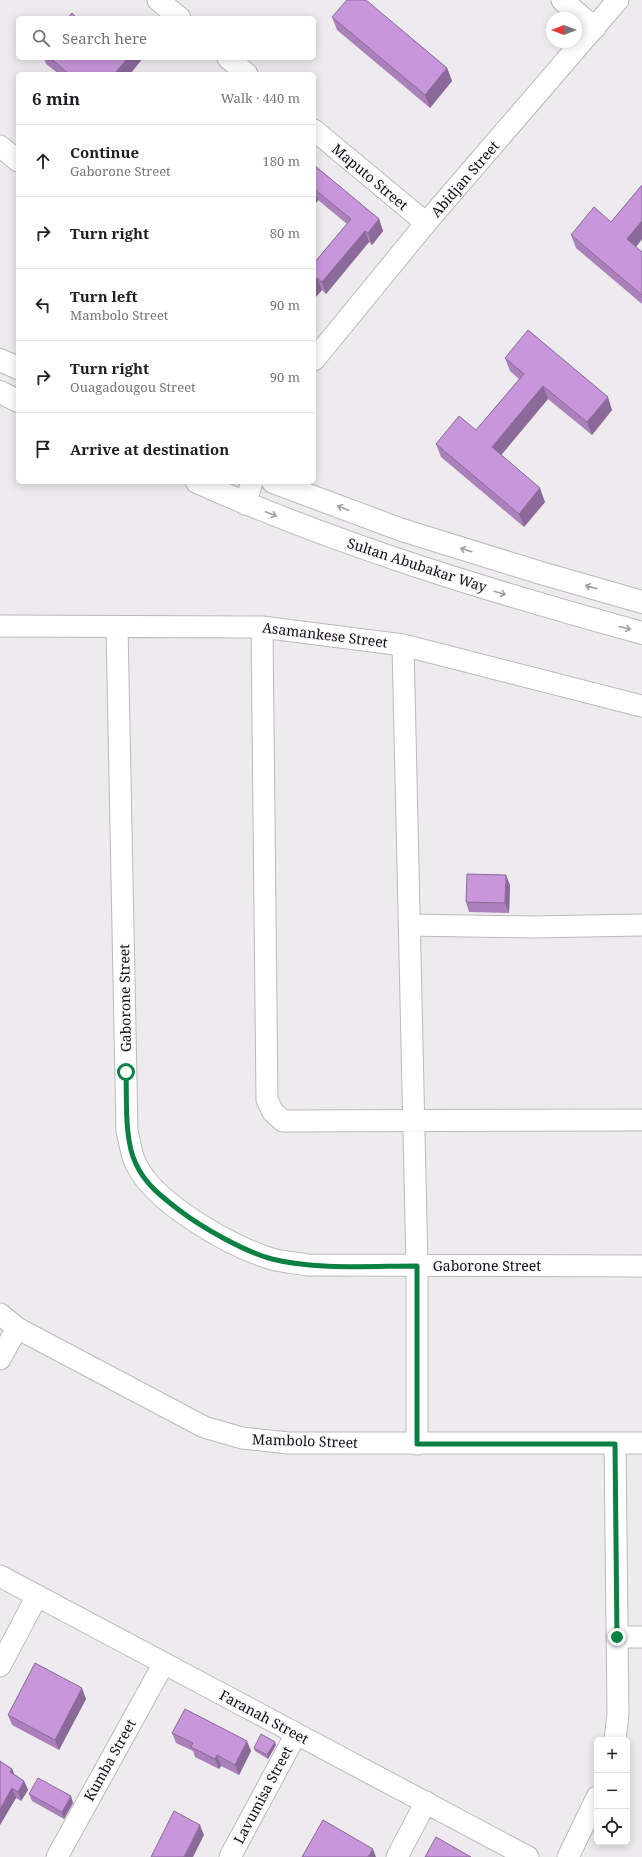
<!DOCTYPE html>
<meta charset="utf-8">
<style>
:root{--surface:#fff;--page:#f2f2f2;--text:#202124;--muted:#757577;--line:#e0e0e0}
body{margin:0;font-family:"Noto Serif",serif;background:var(--page);color:var(--text)}
.controls{position:absolute;right:12px;bottom:12px;display:grid;overflow:hidden;border-radius:6px;box-shadow:0 2px 10px #0003}
.controls button{width:36px;height:36px;display:grid;place-items:center;padding:0;border:0;border-bottom:1px solid var(--line);background:var(--surface);color:var(--text);font:20px sans-serif}
.compass{position:absolute;left:546px;top:12px;width:36px;height:36px;border-radius:50%;background:var(--surface);box-shadow:0 2px 10px #0003;rotate:270deg}
.stop{position:absolute;width:12px;height:12px;margin:-9px;border:3px solid #0b8043;border-radius:50%;background:#fff}
.stop.end{background:#0b8043;border-color:#fff;box-shadow:0 1px 4px #0008}
.list{margin:0;padding:0;list-style:none}
h2{display:flex;justify-content:space-between;align-items:center;height:52px;margin:0;padding:0 16px;font-size:17px}
h2 small{font-size:13px;font-weight:400;color:var(--muted)}
.list li{display:grid;grid-template-columns:26px 1fr auto;gap:12px;align-items:center;box-sizing:border-box;height:72px;padding:0 16px;border-top:1px solid var(--line)}
.list b{display:block;font-size:15px;white-space:nowrap}
.list p{margin:0;font-size:13px;white-space:nowrap;color:var(--muted)}
.list em{font-size:13px;font-style:normal;color:var(--muted)}
.icon{flex:none;width:22px;height:22px;fill:none;stroke:currentColor;stroke-width:2;stroke-linecap:round;stroke-linejoin:round}
.map{position:relative;flex:none;width:642px;height:1857px;overflow:hidden}
.search{position:absolute;background:var(--surface);box-shadow:0 2px 10px #0003;left:16px;top:16px;width:300px;height:44px;display:flex;align-items:center;gap:10px;box-sizing:border-box;padding:0 14px;border-radius:6px;color:var(--muted);font-size:15px}
.panel{position:absolute;background:var(--surface);box-shadow:0 2px 10px #0003;left:16px;top:72px;width:300px;height:412px;border-radius:6px}
.map>svg:first-child{display:block}
.lines{fill:none;stroke-linecap:round;stroke-linejoin:round}
.minor-casing{stroke:#bcb9bc;stroke-width:23}
.major-casing{stroke:#bcb9bc;stroke-width:24}
.minor{stroke:#fff;stroke-width:21}
.major{stroke:#fff;stroke-width:22}
.wall{fill:#ab81bc}
.shaded-wall{fill:#8b6999}
.building{fill:#c796db;stroke:#8b6999}
.oneway{stroke:#a09fa0}
.route{stroke:#0b8043;stroke-width:5}
.labels{text-anchor:middle;stroke-width:3;stroke-linejoin:round;paint-order:stroke}
.street-label{font-size:14px;fill:#111012;stroke:#fbf8fc}
</style>
<div class="map">
<svg width="642" height="1857" viewBox="0 0 642 1857">
<rect width="100%" height="100%" fill="#eeebee"/>
<g class="lines">
<g class="minor-casing">
<path id="minor" d="M 158,0 L 180,18
M 562,0 L 595,28
M 228,58 L 247,74
M 314,130 L 426,223
M 0,146 L 18,161
M 314,360 L 426,223 L 618,0
M 245,504 L 252,482
M 0,626 L 262,627 L 403,645 L 642,706
M 117,627 L 127,1131 C 130,1142 131,1155 136,1164 C 154,1203 231,1247 272,1259 C 283,1262 296,1263 308,1265 L 642,1266
M 262,627 L 267,1100 L 273,1112 L 283,1121 L 642,1120
M 403,645 L 417,1266 L 417,1444
M 409,925 L 532,927 L 642,925
M 0,1314 L 17,1328 L 204,1427 L 242,1438 L 288,1443 L 642,1443
M 0,1359 L 17,1328
M 0,1576 L 528,1857
M 617,1637 L 642,1637
M 0,1666 L 37,1596
M 615,1740 L 618,1714 L 615,1444
M 57,1857 L 164,1663
M 230,1857 L 296,1734
M 397,1857 L 426,1802
M 568,1857 L 597,1797"/>
</g>
<g class="major-casing">
<path id="major" d="M 0,360 L 18,368
M 0,392 L 18,401
M 197,482 C 340,546 490,591 642,633
M 273,482 L 402,530 L 541,573 L 642,602"/>
</g>
<use href="#minor" class="minor"/>
<use href="#major" class="major"/>
</g>
<path class="wall" d="M 332,17 L 447,68 L 452,81 L 430,108 L 337,30 Z
M 44,58 L 143,58 L 130,74 L 59,74 L 46,64 Z
M 314,165 L 379,219 L 383,231 L 372,245 L 369,242 L 326,294 L 322,290 L 314,299 L 314,263 L 347,224 L 318,200 L 314,206 Z
M 642,185 L 642,239 L 636,247 L 642,252 L 642,304 L 576,248 L 571,235 L 611,222 Z
M 505,358 L 612,410 L 592,435 L 548,399 L 501,455 L 545,502 L 524,527 L 441,457 L 436,444 L 476,430 L 519,379 L 510,371 Z
M 510,885 L 509,913 L 469,912 L 466,902 Z
M 86,1699 L 59,1750 L 12,1725 L 8,1715 Z
M 172,1733 L 251,1751 L 239,1775 L 221,1766 L 219,1769 L 195,1757 L 193,1751 L 176,1743 Z
M 276,1745 L 268,1759 L 255,1751 L 254,1748 Z
M 12,1769 L 14,1774 L 24,1781 L 28,1790 L 21,1801 L 16,1798 L 0,1825 Z
M 29,1794 L 73,1803 L 64,1819 L 32,1801 Z"/>
<path class="shaded-wall" d="M 128,58 L 143,58 L 130,74 L 114,74 Z
M 447,68 L 452,81 L 430,108 L 425,95 Z
M 314,189 L 318,200 L 314,206 Z
M 379,219 L 383,231 L 372,245 L 368,233 Z
M 642,221 L 642,239 L 632,252 L 627,239 Z
M 365,231 L 369,242 L 326,294 L 322,282 Z
M 317,278 L 322,290 L 314,299 L 314,282 Z
M 543,386 L 548,399 L 497,460 L 492,447 Z
M 608,397 L 612,410 L 592,435 L 587,422 Z
M 540,488 L 545,502 L 524,527 L 519,514 Z
M 506,875 L 510,885 L 509,913 L 505,903 Z
M 82,1688 L 86,1699 L 59,1750 L 55,1740 Z
M 247,1741 L 251,1751 L 239,1775 L 235,1765 Z
M 275,1742 L 276,1745 L 268,1759 L 267,1755 Z
M 217,1755 L 221,1766 L 219,1769 L 215,1759 Z
M 12,1769 L 16,1778 L 10,1772 Z
M 24,1781 L 28,1790 L 21,1801 L 18,1792 Z
M 12,1788 L 16,1798 L 0,1825 L 0,1809 Z
M 71,1796 L 73,1803 L 64,1819 L 62,1812 Z
M 200,1825 L 204,1835 L 193,1857 L 184,1857 Z
M 373,1849 L 376,1857 L 368,1857 Z"/>
<path class="building" d="M 347,0 L 366,0 L 447,68 L 425,95 L 332,17 Z
M 72,13 L 77,18 L 68,18 Z
M 50,58 L 128,58 L 114,74 L 68,74 L 68,73 Z
M 314,165 L 379,219 L 368,233 L 365,231 L 322,282 L 317,278 L 314,282 L 314,263 L 351,219 L 314,189 Z
M 642,185 L 642,221 L 627,239 L 642,252 L 642,295 L 571,235 L 594,207 L 611,222 Z
M 528,330 L 608,397 L 587,422 L 543,386 L 492,447 L 540,488 L 519,514 L 436,444 L 459,416 L 476,430 L 524,374 L 505,358 Z
M 467,874 L 506,875 L 505,903 L 466,902 Z
M 35,1663 L 82,1688 L 55,1740 L 8,1715 Z
M 185,1709 L 247,1741 L 235,1765 L 217,1755 L 215,1759 L 191,1747 L 193,1743 L 172,1733 Z
M 261,1734 L 275,1742 L 267,1755 L 254,1748 Z
M 0,1761 L 12,1769 L 10,1772 L 24,1781 L 18,1792 L 12,1788 L 0,1809 Z
M 38,1778 L 71,1796 L 62,1812 L 29,1794 Z
M 174,1811 L 200,1825 L 184,1857 L 151,1857 Z
M 323,1820 L 373,1849 L 368,1857 L 302,1857 Z
M 436,1837 L 471,1857 L 425,1857 Z"/>
<defs><path id="oneway-shaft" d="M-6 0H5M1.5-3L5.5 0L1.5 3" fill="none" stroke-width="1.6" stroke-linecap="round" stroke-linejoin="round"/></defs>
<g class="oneway">
<use href="#oneway-shaft" transform="translate(343 508) rotate(-159)"/>
<use href="#oneway-shaft" transform="translate(271 514) rotate(21)"/>
<use href="#oneway-shaft" transform="translate(466 550) rotate(-163)"/>
<use href="#oneway-shaft" transform="translate(591 587) rotate(-164)"/>
<use href="#oneway-shaft" transform="translate(500 593) rotate(17)"/>
<use href="#oneway-shaft" transform="translate(625 628) rotate(15)"/>
</g>
<g class="lines">
<path class="route" d="M 126,1072 C 127,1099 124,1140 136,1164 C 145,1184 162,1197 179,1210 C 201,1227 245,1252 272,1259 C 315,1270 372,1266 417,1266 L 417,1444 L 615,1444 L 617,1637"/>
</g>
<g class="labels">
<g class="street-label">
<text transform="translate(370 177) rotate(40)" y="5">Maputo Street</text>
<text transform="translate(465 179) rotate(-49)" y="5">Abidjan Street</text>
<text transform="translate(417 565) rotate(18)" y="5">Sultan Abubakar Way</text>
<text transform="translate(325 635) rotate(7)" y="5">Asamankese Street</text>
<text transform="translate(125 998) rotate(-91)" y="5">Gaborone Street</text>
<text x="487" y="1271">Gaborone Street</text>
<text transform="translate(305 1441) rotate(2)" y="5">Mambolo Street</text>
<text transform="translate(264 1717) rotate(28)" y="5">Faranah Street</text>
<text transform="translate(110 1760) rotate(-61)" y="5">Kumba Street</text>
<text transform="translate(263 1795) rotate(-62)" y="5">Lavumisa Street</text>
</g>
</g>
</svg>
<div class="controls">
<button>+</button>
<button>−</button>
<button><svg class="icon" aria-label="locate" viewBox="0 0 24 24"><circle cx="12" cy="12" r="6"/><path d="M12 2v4M12 18v4M2 12h4M18 12h4"/></svg></button>
</div>
<svg class="compass" viewBox="-18 -18 36 36"><path d="M0-13l5 13h-10z" fill="#e53935"/><path d="M0 13l5-13h-10z" fill="#757577"/></svg>
<div class="stop" style="left:126px;top:1072px"></div>
<div class="stop end" style="left:617px;top:1637px"></div>
<div class="search"><svg class="icon" aria-label="search" viewBox="0 0 24 24"><circle cx="10" cy="10" r="6"/><path d="M15 15l6 6"/></svg>Search here</div>
<section class="panel">
<h2>6 min<small>Walk · 440 m</small></h2>
<ul class="list">
<li><svg class="icon" aria-label="ahead" viewBox="0 0 24 24"><path d="M12 20V5M6 11l6-6 6 6"/></svg><div><b>Continue</b><p>Gaborone Street</p></div><em>180 m</em></li>
<li><svg class="icon" aria-label="right" viewBox="0 0 24 24"><path d="M7 20v-9h11M14 6l5 5-5 5"/></svg><div><b>Turn right</b></div><em>80 m</em></li>
<li><svg class="icon" aria-label="left" viewBox="0 0 24 24"><path d="M17 20v-9H6M10 6l-5 5 5 5"/></svg><div><b>Turn left</b><p>Mambolo Street</p></div><em>90 m</em></li>
<li><svg class="icon" aria-label="right" viewBox="0 0 24 24"><path d="M7 20v-9h11M14 6l5 5-5 5"/></svg><div><b>Turn right</b><p>Ouagadougou Street</p></div><em>90 m</em></li>
<li><svg class="icon" aria-label="arrive" viewBox="0 0 24 24"><path d="M6 21V4h12l-3 4 3 4H6"/></svg><div><b>Arrive at destination</b></div></li>
</ul>
</section>
</div>
